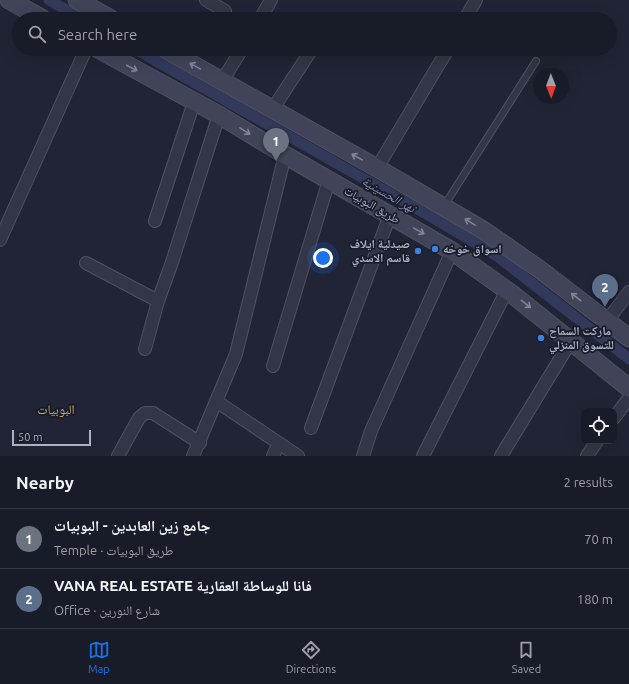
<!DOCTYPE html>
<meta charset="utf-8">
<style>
:root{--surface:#181b28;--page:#212430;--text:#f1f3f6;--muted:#9fa1a8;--line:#363945;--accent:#1a73e8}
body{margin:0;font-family:Ubuntu,"Noto Naskh Arabic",sans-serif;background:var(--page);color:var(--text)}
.controls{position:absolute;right:12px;bottom:12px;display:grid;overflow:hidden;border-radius:8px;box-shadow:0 4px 16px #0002}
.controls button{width:36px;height:36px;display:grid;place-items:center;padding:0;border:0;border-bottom:1px solid var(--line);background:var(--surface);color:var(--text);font:20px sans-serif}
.compass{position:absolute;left:533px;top:68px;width:36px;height:36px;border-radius:50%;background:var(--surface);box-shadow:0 4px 16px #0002;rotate:179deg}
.scale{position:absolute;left:12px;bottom:10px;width:79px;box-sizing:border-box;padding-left:4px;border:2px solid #adb0c3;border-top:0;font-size:11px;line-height:14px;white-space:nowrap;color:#adb0c3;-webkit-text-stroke:3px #191c2a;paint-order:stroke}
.you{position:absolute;left:323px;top:258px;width:14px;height:14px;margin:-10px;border:3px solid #fff;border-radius:50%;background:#1a73e8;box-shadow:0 0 0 6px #1a73e833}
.badge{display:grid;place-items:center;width:26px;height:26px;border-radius:50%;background:var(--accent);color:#fff;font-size:13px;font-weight:700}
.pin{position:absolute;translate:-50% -33px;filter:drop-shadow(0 1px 2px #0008)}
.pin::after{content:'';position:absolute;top:21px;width:14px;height:12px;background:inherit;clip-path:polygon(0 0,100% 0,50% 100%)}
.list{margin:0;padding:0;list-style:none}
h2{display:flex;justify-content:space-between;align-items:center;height:52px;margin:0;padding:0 16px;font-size:17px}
h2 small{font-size:13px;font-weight:400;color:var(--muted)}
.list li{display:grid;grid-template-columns:26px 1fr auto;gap:12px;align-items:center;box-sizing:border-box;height:60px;padding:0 16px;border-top:1px solid var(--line)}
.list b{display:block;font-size:15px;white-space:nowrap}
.list p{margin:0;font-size:13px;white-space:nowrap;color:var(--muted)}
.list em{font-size:13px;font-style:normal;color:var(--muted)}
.icon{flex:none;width:22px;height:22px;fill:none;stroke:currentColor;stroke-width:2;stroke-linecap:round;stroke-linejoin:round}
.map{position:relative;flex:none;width:629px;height:456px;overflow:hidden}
.search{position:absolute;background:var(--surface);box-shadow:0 4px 16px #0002;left:12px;right:12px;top:12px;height:44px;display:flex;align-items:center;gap:10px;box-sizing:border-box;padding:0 14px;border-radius:22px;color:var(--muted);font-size:15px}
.sheet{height:172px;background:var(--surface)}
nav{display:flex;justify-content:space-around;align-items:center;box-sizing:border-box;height:56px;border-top:1px solid var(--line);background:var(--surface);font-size:11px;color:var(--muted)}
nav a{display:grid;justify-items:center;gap:2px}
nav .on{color:var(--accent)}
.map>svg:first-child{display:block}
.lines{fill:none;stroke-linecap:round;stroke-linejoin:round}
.canal{stroke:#32395a;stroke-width:11}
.lane-casing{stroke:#4e5161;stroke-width:8}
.street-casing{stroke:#4e5161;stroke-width:14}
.secondary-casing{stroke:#4e5161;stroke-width:19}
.lane{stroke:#333646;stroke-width:6}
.street{stroke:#333646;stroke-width:12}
.secondary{stroke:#414459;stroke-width:17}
.oneway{stroke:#828599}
.shop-dot{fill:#3f7fe0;stroke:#191c2a;stroke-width:1.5}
.labels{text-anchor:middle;stroke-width:3.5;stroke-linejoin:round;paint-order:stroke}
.street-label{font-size:12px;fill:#adb0c3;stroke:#191c2a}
.poi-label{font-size:12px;font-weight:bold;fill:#adb0c3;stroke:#191c2a;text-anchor:start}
.water-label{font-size:13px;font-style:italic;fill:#7e86af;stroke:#191c2a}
.neighbourhood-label{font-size:13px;fill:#cfab5d;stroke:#191c2a}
</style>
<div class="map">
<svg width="629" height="456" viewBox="0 0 629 456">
<rect width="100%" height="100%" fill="#202435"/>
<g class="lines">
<path class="canal" d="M 49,0 L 82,19
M 135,49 L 435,219 L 497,256 L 629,359"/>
<g class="lane-casing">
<path id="lane" d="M 444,206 L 536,61"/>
</g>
<g class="street-casing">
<path id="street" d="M 206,0 L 225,11
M 260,19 L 271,0
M 465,19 L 476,0
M 222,81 L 242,49
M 272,110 L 312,49
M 377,168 L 448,49
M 155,221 L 194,102
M 0,240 L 86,49
M 86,263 L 158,301
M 607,321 L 629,292
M 145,349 L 158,301 L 171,265 L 219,115
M 273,366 L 329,180
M 216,401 L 298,456
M 614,418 L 629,398
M 311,428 L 390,215
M 118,456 L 139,418 L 145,413 L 153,413 L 200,443
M 193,456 L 236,354 L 285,155
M 273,456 L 279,443
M 363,456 L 371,431 L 452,251
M 423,456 L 507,290
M 501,456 L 571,341
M 587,456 L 597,441"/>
</g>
<g class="secondary-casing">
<path id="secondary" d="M 9,0 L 43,19
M 77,0 L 111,19
M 98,49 L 219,115 L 285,155 L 452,251 L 512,294 L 629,388
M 165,49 L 377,168 L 483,230 L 539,269 L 629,338"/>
</g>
<use href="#lane" class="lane"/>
<use href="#street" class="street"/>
<use href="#secondary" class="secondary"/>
</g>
<defs><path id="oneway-shaft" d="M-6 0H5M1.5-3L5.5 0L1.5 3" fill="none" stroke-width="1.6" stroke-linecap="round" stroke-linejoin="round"/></defs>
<g class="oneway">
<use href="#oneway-shaft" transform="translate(195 66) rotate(-151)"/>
<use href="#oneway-shaft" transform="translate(132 68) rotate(28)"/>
<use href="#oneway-shaft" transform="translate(245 131) rotate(32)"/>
<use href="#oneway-shaft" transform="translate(357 157) rotate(-151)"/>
<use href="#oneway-shaft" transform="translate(470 222) rotate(-149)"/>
<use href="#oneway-shaft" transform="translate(419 231) rotate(29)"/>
<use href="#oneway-shaft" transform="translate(576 297) rotate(-142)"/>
<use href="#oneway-shaft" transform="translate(526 304) rotate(38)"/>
</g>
<g class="shop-dot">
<circle cx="435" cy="249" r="4"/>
<circle cx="418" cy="251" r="4"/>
<circle cx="541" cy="338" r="4"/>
</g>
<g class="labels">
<g class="street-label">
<text transform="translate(372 205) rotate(30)" y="4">طريق البوبيات</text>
</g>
<g class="poi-label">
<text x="410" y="248" text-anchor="end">صيدلية ايلاف<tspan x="410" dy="14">قاسم الاسدي</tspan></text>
<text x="443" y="253">اسواق خوخه</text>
<text x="549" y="335">ماركت السماح<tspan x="549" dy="14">للتسوق المنزلي</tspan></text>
</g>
<g class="water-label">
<text transform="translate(389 194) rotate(30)" y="5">نهر الحسينية</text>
</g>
<g class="neighbourhood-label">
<text x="56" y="414">البوبيات</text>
</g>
</g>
</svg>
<div class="controls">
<button><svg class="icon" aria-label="locate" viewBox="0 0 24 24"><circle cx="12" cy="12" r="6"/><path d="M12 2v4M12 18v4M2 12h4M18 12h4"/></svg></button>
</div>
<svg class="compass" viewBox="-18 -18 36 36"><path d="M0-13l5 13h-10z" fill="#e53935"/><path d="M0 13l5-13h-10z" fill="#9fa1a8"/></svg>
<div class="scale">50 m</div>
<div class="you"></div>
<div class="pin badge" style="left:276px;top:161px;background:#6b7280">1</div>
<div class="pin badge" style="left:605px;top:307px;background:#5c6f8a">2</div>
<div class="search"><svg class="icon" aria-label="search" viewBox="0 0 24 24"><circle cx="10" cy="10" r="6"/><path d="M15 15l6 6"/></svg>Search here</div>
</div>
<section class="sheet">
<h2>Nearby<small>2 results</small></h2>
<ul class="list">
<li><span class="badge" style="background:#6b7280">1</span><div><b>جامع زين العابدين - البوبيات</b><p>Temple · طريق البوبيات</p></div><em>70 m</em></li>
<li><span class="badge" style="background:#5c6f8a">2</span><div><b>VANA REAL ESTATE فانا للوساطة العقارية</b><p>Office · شارع النورين</p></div><em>180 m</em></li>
</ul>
</section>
<nav>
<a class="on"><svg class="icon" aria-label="map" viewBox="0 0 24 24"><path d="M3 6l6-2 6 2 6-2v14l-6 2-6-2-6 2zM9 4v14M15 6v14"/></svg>Map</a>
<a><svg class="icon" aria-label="directions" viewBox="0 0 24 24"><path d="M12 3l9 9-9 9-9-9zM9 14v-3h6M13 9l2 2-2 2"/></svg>Directions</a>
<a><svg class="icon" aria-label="saved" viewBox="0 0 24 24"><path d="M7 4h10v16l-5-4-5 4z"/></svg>Saved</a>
</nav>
